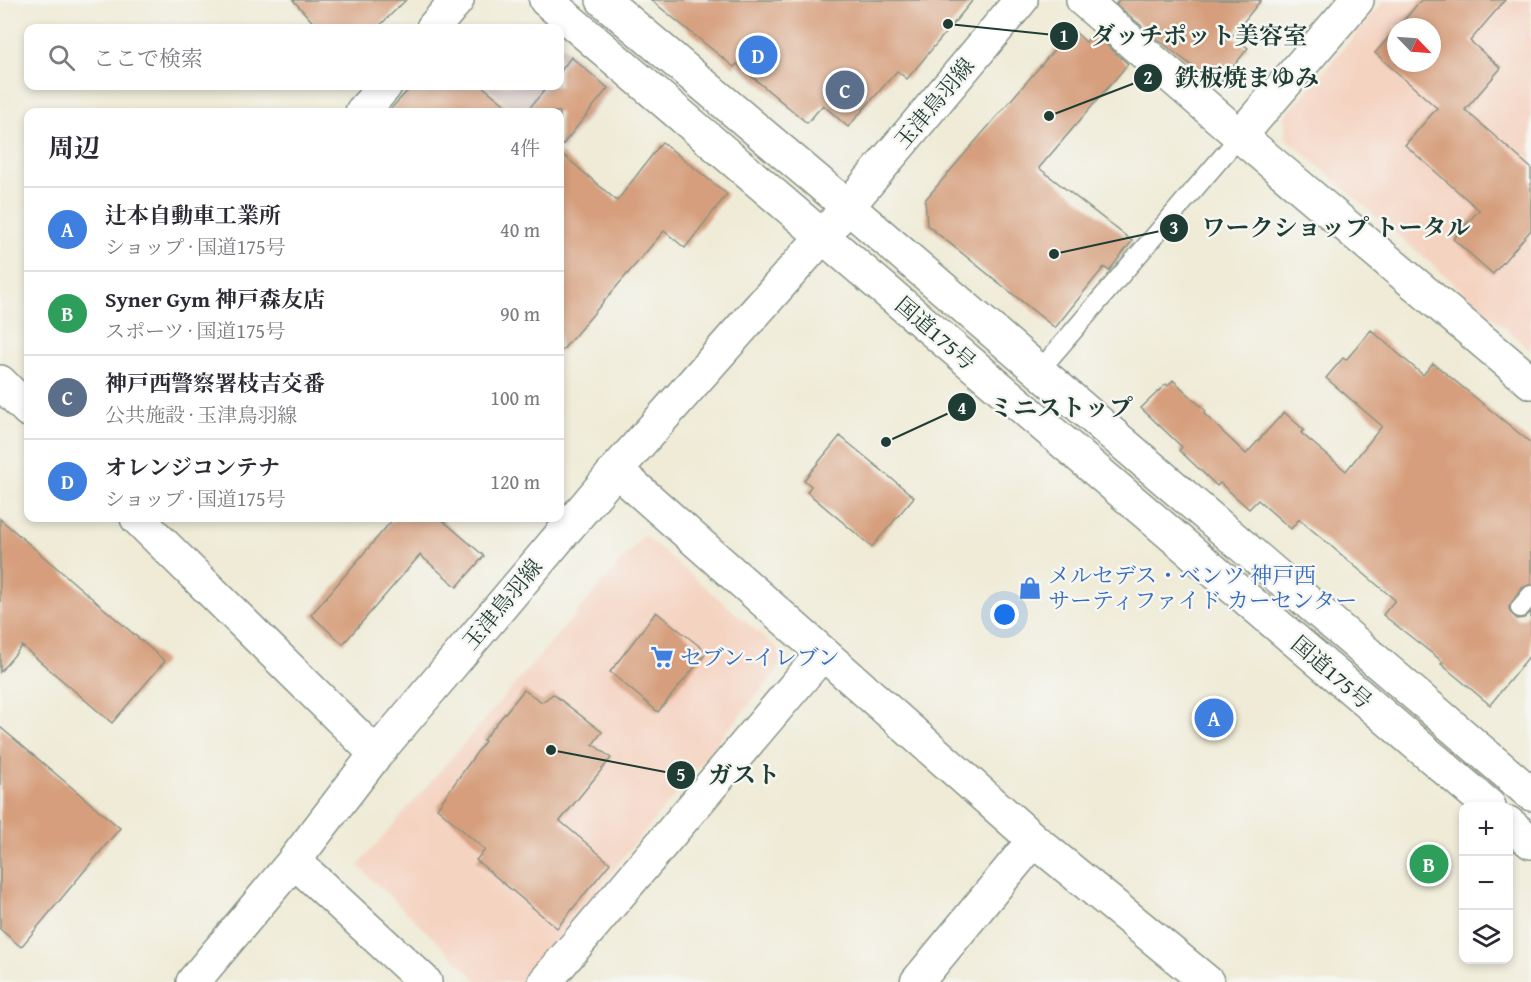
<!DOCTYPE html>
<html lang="ja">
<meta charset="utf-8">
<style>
:root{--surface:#fff;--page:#f7f7f7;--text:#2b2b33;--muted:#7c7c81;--line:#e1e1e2;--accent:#b5179e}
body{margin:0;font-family:"Gentium Book Plus","Noto Serif JP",serif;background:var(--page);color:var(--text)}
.controls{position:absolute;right:18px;bottom:18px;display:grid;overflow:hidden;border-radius:12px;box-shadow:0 3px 9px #0003}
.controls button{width:54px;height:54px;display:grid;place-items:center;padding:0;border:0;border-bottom:2px solid var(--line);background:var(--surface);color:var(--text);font:30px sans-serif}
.compass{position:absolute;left:1387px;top:18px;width:54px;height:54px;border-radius:50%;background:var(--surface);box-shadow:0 3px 9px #0003;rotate:115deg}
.you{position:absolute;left:1005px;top:615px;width:21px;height:21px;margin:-15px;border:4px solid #fff;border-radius:50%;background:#1a73e8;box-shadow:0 0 0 9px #1a73e833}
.badge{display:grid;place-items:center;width:39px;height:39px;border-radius:50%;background:var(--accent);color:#fff;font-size:20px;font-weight:700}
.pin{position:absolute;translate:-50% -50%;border:3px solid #fff;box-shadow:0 2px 6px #0006}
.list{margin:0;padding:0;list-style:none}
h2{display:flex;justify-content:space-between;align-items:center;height:78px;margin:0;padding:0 24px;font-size:26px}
h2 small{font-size:20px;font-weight:400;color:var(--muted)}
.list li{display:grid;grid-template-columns:39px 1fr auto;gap:18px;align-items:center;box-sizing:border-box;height:84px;padding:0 24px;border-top:2px solid var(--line)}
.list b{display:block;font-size:22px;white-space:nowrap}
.list p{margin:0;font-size:20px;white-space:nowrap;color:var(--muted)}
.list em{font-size:20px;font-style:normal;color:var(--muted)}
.icon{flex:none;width:33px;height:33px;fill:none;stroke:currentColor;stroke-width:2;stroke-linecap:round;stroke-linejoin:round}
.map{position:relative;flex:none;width:1531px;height:982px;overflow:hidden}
.search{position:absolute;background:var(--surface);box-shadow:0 3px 9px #0003;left:24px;top:24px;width:540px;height:66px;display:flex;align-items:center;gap:15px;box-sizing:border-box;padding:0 21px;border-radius:12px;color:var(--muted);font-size:22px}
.panel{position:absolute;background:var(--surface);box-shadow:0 3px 9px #0003;left:24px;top:108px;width:540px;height:414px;border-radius:12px}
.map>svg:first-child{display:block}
.built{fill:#f5d3c1;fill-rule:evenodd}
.industrial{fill:#d1c0bc}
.building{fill:#d69e7b}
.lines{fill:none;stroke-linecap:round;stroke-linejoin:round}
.lane-casing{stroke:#879486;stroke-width:21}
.street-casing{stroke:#879486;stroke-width:36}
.secondary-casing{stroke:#879486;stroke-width:36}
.highway-casing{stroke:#879486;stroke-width:36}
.lane{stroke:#fff;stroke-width:18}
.street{stroke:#fff;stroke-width:33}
.secondary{stroke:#fff;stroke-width:33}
.highway{stroke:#fff;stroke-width:33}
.labels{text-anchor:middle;stroke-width:5;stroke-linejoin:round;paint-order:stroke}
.street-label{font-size:22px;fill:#1f3d34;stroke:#f6f6f2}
.shop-label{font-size:22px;fill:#366cbe;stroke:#f6f6f2;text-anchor:start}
.leader{fill:none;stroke:#1f3d34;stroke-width:2}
.callout-dot{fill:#1f3d34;stroke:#f6f6f2;stroke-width:2}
.mark-label{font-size:18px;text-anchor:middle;font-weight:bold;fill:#fff}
.callout-label{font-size:24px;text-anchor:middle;font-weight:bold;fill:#1f3d34;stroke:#f6f6f2;stroke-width:5;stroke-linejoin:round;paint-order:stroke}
</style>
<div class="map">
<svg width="1531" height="982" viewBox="0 0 1531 982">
<rect width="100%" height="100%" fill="#f6f6f2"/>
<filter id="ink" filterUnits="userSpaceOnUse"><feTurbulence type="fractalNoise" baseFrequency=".0167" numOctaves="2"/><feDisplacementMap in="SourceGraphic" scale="12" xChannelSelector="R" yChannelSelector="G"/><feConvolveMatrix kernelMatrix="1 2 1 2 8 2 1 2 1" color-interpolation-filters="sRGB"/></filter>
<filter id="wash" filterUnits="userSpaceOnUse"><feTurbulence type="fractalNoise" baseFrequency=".008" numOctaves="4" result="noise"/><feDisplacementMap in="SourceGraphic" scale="24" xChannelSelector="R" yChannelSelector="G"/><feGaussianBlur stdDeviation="1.35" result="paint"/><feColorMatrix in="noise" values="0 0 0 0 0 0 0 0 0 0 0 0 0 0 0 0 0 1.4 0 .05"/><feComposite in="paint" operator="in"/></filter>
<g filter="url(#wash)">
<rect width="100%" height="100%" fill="#efebd7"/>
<path class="built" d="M 1385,0 L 1531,0 L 1531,350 L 1286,138 L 1285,116 ZM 1396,27 L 1432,27 L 1432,63 L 1396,63 Z
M 644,535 L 779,650 L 779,668 L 521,982 L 479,982 L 358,866 Z"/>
<path class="industrial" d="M 560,44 L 612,87 L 562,150 L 560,148 L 560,112 L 517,112 L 484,86 L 560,86 Z"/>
<g id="blocks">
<path class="building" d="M 293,0 L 406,0 L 377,28 L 318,28 Z
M 651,0 L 973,0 L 907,79 L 897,71 L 848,127 L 823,105 L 807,123 L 737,64 L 734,67 Z
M 1119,0 L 1261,0 L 1232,36 L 1248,48 L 1218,86 L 1152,35 L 1116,4 Z
M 1421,0 L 1505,0 L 1470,41 L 1501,68 L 1465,110 L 1531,168 L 1531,230 L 1493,274 L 1453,239 L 1479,210 L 1405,145 L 1437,108 L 1375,53 L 1396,29 L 1396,63 L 1432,63 L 1432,27 L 1398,27 Z
M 1072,29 L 1086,42 L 1093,33 L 1128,64 L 1039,168 L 1132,241 L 1109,271 L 1104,267 L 1055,328 L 927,225 L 925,200 Z
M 571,57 L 608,88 L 560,148 L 560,112 L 526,112 L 548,86 L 560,86 L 560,72 Z
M 412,86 L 482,86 L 514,112 L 388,112 Z
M 662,142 L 727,194 L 685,248 L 664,231 L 560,353 L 560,152 L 617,201 Z
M 1371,330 L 1423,375 L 1433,363 L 1531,443 L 1531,584 L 1522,588 L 1509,607 L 1510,612 L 1517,619 L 1524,618 L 1531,612 L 1531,654 L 1490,705 L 1441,664 L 1443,662 L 1383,615 L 1395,600 L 1299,519 L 1291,529 L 1258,500 L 1249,509 L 1220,483 L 1217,486 L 1179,450 L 1182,447 L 1141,408 L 1166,384 L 1168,386 L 1173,380 L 1206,411 L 1204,414 L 1246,454 L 1284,412 L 1304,430 L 1301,433 L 1346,471 L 1382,426 L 1326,378 L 1343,358 L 1346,360 Z
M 840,436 L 914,497 L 872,547 L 807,492 L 811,486 L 804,480 Z
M 394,518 L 440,518 L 484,556 L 457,587 L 420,555 L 343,644 L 311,615 Z
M 0,519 L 165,661 L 112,723 L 22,646 L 0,672 Z
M 656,612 L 707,652 L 658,712 L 610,672 Z
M 524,690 L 542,702 L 553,694 L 602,732 L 593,744 L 611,758 L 560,821 L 610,863 L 557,928 L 476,860 L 485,850 L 437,808 L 485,741 L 483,740 Z
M 0,727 L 120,828 L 21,947 L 0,929 Z"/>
</g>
</g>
<g filter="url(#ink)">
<use href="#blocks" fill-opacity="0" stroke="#879486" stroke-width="1.5"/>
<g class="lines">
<g class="lane-casing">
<path id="lane" d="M 1039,371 L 1240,136
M 1520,608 L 1531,595"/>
</g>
<g class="street-casing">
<path id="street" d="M 1083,0 L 1240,136 L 1531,382
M 433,28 L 457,0
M 362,112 L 385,86
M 1240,136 L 1357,0
M 0,382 L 28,410
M 616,470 L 1034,840 L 1207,982
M 137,518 L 376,754
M 545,982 L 823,653
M 917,982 L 1034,840"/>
</g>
<g class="secondary-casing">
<path id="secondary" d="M 294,861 L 425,982
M 193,982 L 294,861 L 376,754 L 616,470 L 823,236 L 1021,0"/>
</g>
<g class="highway-casing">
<path id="highway" d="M 546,0 L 1489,806
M 603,0 L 847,206 L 1531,794
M 1508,823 L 1531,842"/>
</g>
<use href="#lane" class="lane"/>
<use href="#street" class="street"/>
<use href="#secondary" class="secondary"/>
<use href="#highway" class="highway"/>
</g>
</g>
<defs>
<g id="shop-bare" transform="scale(1.8)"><path d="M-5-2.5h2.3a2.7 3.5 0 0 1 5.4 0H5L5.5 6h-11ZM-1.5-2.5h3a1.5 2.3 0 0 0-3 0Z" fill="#3f7fe0" stroke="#f6f6f2" stroke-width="2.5" paint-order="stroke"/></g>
<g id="supermarket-bare" transform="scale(1.8)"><path d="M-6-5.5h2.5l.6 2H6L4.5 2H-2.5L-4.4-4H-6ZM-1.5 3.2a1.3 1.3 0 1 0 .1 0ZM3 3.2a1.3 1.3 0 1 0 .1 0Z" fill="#3f7fe0" stroke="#f6f6f2" stroke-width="2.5" paint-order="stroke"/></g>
</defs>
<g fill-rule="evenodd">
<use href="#shop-bare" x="1030" y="588"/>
<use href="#supermarket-bare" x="662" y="657"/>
</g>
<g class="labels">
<g class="street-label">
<text transform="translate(934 103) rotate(-50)" y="8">玉津鳥羽線</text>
<text transform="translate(936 333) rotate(41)" y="8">国道175号</text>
<text transform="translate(502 604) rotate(-50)" y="8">玉津鳥羽線</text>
<text transform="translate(1332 672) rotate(41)" y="8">国道175号</text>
</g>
<g class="shop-label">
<text x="1048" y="583">メルセデス・ベンツ 神戸西<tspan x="1048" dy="25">サーティファイド カーセンター</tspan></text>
<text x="680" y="665">セブン-イレブン</text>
</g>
</g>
<path class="leader" d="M948 24L1064 36M1049 116L1148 78M1054 254L1174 228M886 442L962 407M551 750L681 775"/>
<g class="callout-dot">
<circle cx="948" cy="24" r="6"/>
<circle cx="1049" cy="116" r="6"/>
<circle cx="1054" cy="254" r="6"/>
<circle cx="886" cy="442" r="6"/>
<circle cx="551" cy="750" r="6"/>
<circle cx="1064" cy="36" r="15"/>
<circle cx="1148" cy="78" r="15"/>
<circle cx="1174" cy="228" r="15"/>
<circle cx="962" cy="407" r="15"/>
<circle cx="681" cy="775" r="15"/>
</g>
<g class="mark-label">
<text x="1064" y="42">1</text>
<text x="1148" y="84">2</text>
<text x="1174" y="234">3</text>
<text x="962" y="414">4</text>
<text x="681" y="781">5</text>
</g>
<g class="callout-label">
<text x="1199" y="44">ダッチポット美容室</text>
<text x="1247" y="86">鉄板焼まゆみ</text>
<text x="1336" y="236">ワークショップ トータル</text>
<text x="1061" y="416">ミニストップ</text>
<text x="744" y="783">ガスト</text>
</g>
</svg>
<div class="controls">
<button>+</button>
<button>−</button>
<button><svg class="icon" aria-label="layers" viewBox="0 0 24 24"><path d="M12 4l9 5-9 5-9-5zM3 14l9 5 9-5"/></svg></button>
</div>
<svg class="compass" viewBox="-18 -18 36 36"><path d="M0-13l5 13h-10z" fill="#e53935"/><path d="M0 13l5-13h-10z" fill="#7c7c81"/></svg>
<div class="you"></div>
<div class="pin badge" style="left:1214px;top:718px;background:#3f7fe0">A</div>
<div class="pin badge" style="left:1429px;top:864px;background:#2e9e5b">B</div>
<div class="pin badge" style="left:845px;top:90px;background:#5c6f8a">C</div>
<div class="pin badge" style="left:758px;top:55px;background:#3f7fe0">D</div>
<div class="search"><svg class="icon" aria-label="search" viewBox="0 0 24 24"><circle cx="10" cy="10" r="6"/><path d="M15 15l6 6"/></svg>ここで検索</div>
<section class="panel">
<h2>周辺<small>4件</small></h2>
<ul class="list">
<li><span class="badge" style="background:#3f7fe0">A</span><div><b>辻本自動車工業所</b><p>ショップ · 国道175号</p></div><em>40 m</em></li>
<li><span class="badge" style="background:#2e9e5b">B</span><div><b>Syner Gym 神戸森友店</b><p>スポーツ · 国道175号</p></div><em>90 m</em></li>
<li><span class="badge" style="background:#5c6f8a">C</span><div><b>神戸西警察署枝吉交番</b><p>公共施設 · 玉津鳥羽線</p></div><em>100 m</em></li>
<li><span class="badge" style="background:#3f7fe0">D</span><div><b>オレンジコンテナ</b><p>ショップ · 国道175号</p></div><em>120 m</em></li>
</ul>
</section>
</div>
